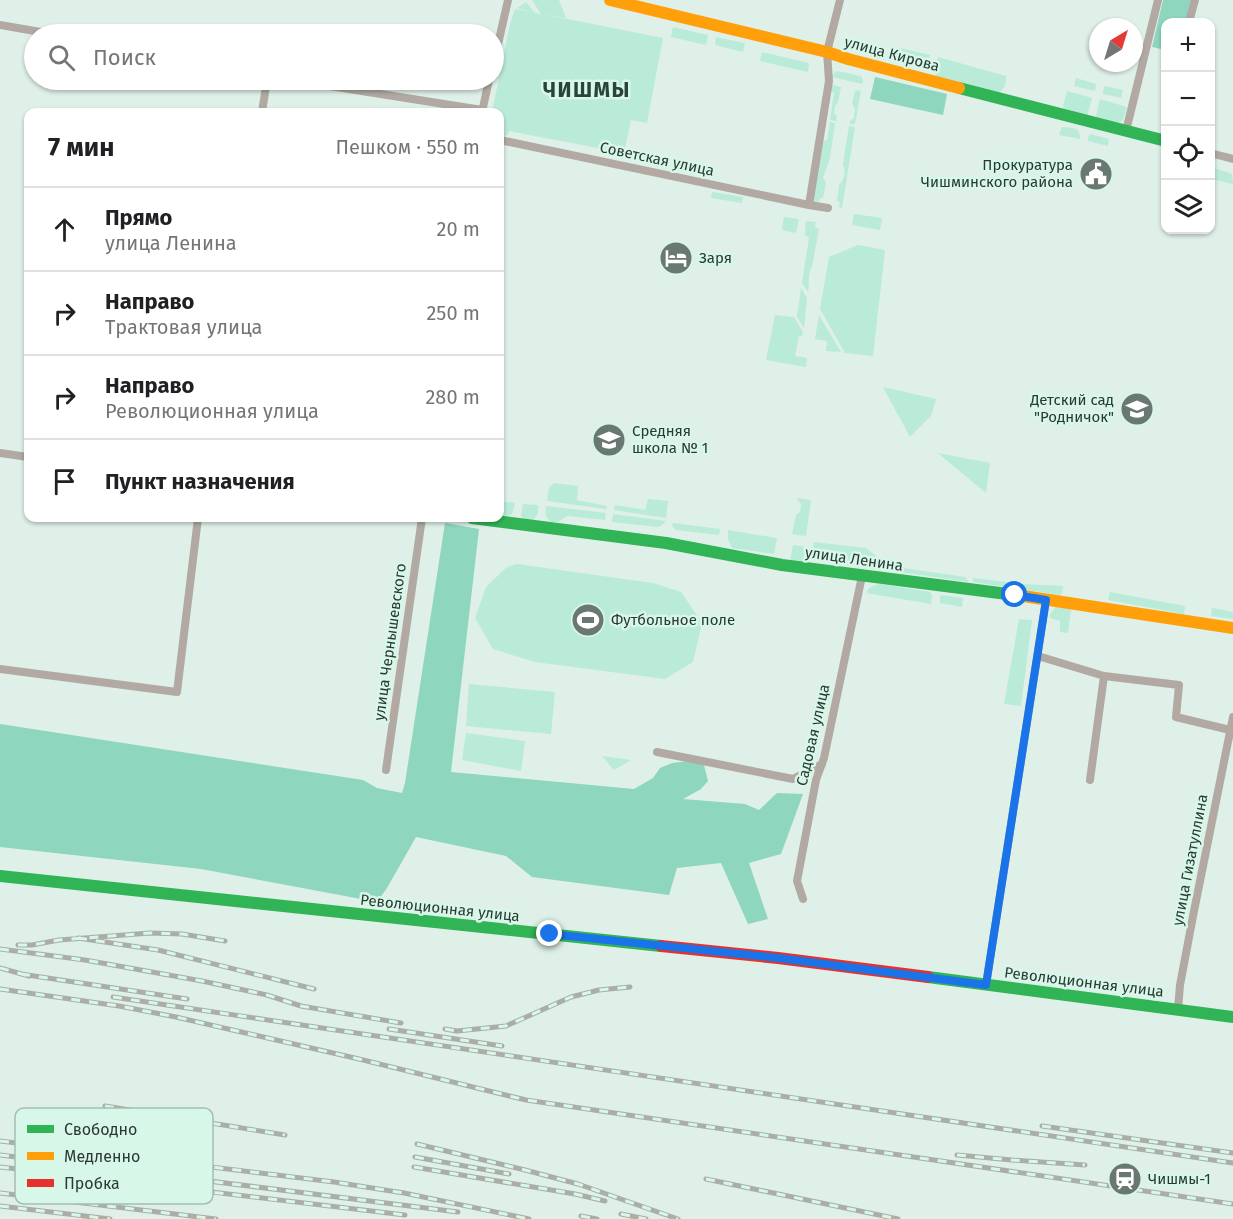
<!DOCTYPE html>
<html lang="ru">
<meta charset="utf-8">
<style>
:root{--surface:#fff;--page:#f2f2f2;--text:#202124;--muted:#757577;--line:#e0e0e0}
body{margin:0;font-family:"Fira Sans",sans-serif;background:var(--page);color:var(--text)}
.controls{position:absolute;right:18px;top:18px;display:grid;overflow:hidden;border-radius:12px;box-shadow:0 2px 4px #0004}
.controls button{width:54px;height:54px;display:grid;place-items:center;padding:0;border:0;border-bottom:2px solid var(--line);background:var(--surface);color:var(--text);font:30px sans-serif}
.compass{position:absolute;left:1089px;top:18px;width:54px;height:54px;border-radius:50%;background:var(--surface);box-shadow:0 2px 4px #0004;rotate:38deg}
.stop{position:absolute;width:18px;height:18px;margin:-14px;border:4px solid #1a73e8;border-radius:50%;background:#fff}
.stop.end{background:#1a73e8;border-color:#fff;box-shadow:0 2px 6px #0008}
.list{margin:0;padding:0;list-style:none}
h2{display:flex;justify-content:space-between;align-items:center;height:78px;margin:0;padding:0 24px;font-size:26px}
h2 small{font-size:20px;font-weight:400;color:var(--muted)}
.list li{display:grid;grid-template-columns:39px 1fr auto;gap:18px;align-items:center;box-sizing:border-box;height:84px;padding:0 24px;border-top:2px solid var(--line)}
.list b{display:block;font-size:22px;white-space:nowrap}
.list p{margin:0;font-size:20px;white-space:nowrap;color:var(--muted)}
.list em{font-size:20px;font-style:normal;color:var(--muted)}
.icon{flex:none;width:33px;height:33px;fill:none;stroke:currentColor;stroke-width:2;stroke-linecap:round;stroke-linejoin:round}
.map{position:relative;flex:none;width:1233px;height:1219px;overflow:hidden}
.search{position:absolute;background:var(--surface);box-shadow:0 2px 4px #0004;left:24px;top:24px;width:480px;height:66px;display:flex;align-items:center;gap:15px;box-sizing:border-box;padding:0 21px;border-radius:33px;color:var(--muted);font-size:22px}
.panel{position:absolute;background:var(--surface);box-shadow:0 2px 4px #0004;left:24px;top:108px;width:480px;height:414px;border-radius:12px}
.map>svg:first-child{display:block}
.green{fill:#b9ebd8}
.forest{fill:#8ed6bd}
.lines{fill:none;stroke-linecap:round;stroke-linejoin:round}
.street{stroke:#b1a9a2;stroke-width:8}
.fast{stroke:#30b455;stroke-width:12}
.slow{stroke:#ff9f0a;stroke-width:12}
.jam{stroke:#e5322d;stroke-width:12}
.rail-casing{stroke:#aaaea7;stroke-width:5}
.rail{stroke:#d7f7e9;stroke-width:3;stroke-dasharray:9;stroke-linecap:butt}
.route{stroke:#1a73e8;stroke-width:8}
.labels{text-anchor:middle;stroke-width:5;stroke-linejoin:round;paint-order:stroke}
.street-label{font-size:15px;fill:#2b3833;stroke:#d7f7e9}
.poi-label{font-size:15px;fill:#2b3833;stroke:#d7f7e9;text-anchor:start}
.district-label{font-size:21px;font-weight:bold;letter-spacing:1.5px;fill:#29443a;stroke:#d7f7e9}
.key{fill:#d7f7e9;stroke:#a3beb2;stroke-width:1.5}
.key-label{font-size:16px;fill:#2b3833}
</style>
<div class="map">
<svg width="1233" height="1219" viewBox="0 0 1233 1219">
<rect width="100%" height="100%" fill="#def0e8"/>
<path class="green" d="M 532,0 L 559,0 L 566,18 L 542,14 L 663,38 L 647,123 L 631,120 L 624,153 L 509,131 L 508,134 L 504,137 L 500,134 L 500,112 L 492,112 L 510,24 L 515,9 L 531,12 L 517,8 L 526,2 L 535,13 L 541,14 Z
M 673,27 L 708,35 L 706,45 L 671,37 Z
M 716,37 L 745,43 L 743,52 L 715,45 Z
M 900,48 L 930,55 L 928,63 L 898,56 Z
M 762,52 L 809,63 L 808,72 L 760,61 Z
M 938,57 L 1006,76 C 1006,84 1005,89 998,93 L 936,77 L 935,70 Z
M 837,71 L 861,76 L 863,80 L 862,84 L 832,77 L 834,73 Z
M 1076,78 L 1096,84 L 1095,91 L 1074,86 Z
M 830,84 L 841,87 L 838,102 L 835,106 L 834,113 L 837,117 L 836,121 L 830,120 L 834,93 L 830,91 Z
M 1104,86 L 1123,90 L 1121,98 L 1103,94 Z
M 857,90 L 861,91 L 855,124 L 850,124 L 850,121 L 854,118 L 855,109 L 852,104 L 855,91 Z
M 1067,91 L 1092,98 L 1087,117 L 1064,109 L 1063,106 Z
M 1100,99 L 1127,107 L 1123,120 L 1117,124 L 1095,119 Z
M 830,122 L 835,123 L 830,158 L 823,178 L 826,182 L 823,198 L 820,198 L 819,203 L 810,201 L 823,141 L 827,140 Z
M 849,126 L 855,127 L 842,208 L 839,207 L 840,202 L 837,201 L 839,185 C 845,180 846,171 843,164 Z
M 1062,127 C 1071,128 1081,127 1080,139 L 1059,135 Z
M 1090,134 L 1109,139 L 1108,146 L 1088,141 L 1088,138 Z
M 1211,167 L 1232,174 L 1233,184 L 1211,179 Z
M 712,192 L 743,197 L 742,203 L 711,198 Z
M 854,214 L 882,218 L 880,230 L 852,225 Z
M 784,217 L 799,219 L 796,233 L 782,230 Z
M 806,221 L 816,222 L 815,228 L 819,229 L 812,267 C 807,274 810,283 808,292 L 802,283 L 809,238 L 805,235 Z
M 858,245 L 885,250 L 873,356 L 845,353 L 820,309 L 829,257 Z
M 801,288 L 807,298 L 804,328 L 797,317 Z
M 775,315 L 794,317 L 803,332 L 802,336 L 799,336 L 795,356 L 807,358 L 806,367 L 766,360 Z
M 819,315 L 841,352 L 826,351 L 827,341 L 815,339 Z
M 883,387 L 936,399 L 931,416 L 910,437 Z
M 938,453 L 990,463 L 986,493 Z
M 554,483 L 578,486 L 577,500 L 607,506 L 606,509 L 547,501 L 549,488 Z
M 797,498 L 811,500 L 806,536 L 792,534 L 796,515 L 800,512 L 801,504 L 797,499 Z
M 648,499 L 668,501 L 666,518 L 614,510 L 615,505 L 645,510 Z
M 500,501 L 515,503 L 512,514 L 509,516 L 500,515 Z
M 523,504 L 538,505 L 538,514 L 533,520 L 524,519 L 521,516 Z
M 546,506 L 606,513 L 605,520 L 567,516 L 558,522 L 551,522 C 545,517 545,514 546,506 Z
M 613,514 L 666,521 L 661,526 L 658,527 L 612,522 Z
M 673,523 L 720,529 L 719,535 L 676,530 L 672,526 Z
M 728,530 L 777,538 L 774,554 L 732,548 L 728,539 Z
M 814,542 L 866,548 L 889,566 L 965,577 L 969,582 L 817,560 L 813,551 Z
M 793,545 L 806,547 L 805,556 L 802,563 L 790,561 Z
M 517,564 L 653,583 L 681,592 L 702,623 L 693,662 L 665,679 L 535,662 L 493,649 L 475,618 L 486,587 L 507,567 Z
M 973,578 L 1014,583 L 1013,588 L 973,582 Z
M 880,584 L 930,592 L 932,595 L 931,604 L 866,593 C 869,587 873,585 880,584 Z
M 1021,584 L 1063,586 L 1062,593 L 1060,595 L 1021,589 Z
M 1110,592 L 1185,606 L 1184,614 L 1108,600 Z
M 941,595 L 963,598 L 962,607 L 940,603 L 940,597 Z
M 1056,607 L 1071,609 L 1068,633 L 1060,632 L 1060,621 L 1050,618 L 1050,614 Z
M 1212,608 L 1233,612 L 1233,619 L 1211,616 Z
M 1019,619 L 1032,620 L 1021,706 L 1004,704 Z
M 469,684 L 555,692 L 551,734 L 466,726 Z
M 466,733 L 525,741 L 521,771 L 462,760 Z
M 602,756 L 631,760 L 614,770 Z"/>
<path class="forest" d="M 1163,0 L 1194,0 L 1188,22 L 1166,22 L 1165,50 L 1152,47 Z
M 875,77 L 947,94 L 943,115 L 870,99 Z
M 445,523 L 479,529 L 451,772 L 634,789 L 653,778 L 660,768 L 672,763 L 689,761 L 704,765 L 708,781 L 701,789 L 683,799 L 745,804 L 759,810 L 777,793 L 803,794 L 781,854 L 749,863 L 768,919 L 748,924 L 721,863 L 677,868 L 669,895 L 532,877 L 506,856 L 416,837 L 387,888 L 377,902 L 201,869 L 0,847 L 0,724 L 363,780 L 377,788 L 402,793 L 405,783 Z"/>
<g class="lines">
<path class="street" d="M 1189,22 L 1195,0
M 0,25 L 52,34
M 494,62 L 508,0
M 292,80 L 482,110
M 262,112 L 267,80
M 482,112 L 489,80
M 1126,131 L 1158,0
M 500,140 L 809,205
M 1210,153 L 1233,159
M 828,208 L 809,205 L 829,81 L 827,52 L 840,0
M 0,453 L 28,457
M 1038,656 L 1104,676 L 1179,685 L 1176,717 L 1230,730
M 0,669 L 177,692 L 198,518
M 657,752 L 793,779 L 822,764
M 386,770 L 422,518
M 1090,780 L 1104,676
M 803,899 L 797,881 L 816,780 L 824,758 L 862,576
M 986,985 L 1046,600
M 1178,1009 L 1180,985 L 1194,911 L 1233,717"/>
<path class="fast" d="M 959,88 L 1166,141
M 472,518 L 666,543 L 782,565 L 1023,596
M 0,876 L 661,946
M 928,977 L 1233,1017"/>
<path class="slow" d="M 610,0 L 827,52 L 848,59 L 959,88
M 1023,596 L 1233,628"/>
<path class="jam" d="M 661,946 L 778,958 L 928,977"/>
<g class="rail-casing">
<path id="rail" d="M 78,938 L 158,950 L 314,989
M 18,945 L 32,945 L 59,940 L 150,933 L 182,934 L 225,941
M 0,949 L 85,960 L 202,981 L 267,995 L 301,1006 L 401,1023
M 0,968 L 29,976
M 21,974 L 187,999
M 0,989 L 119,1006 L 176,1017 L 359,1059 L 526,1100 L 1233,1204
M 113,997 L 1233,1163
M 389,1029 L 502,1046
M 445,1029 L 457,1031 L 506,1026 L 571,997 L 599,990 L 630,987
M 105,1106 L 285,1135
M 1042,1126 L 1233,1153
M 0,1141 L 334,1182 L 404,1193 L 529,1219
M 417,1144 L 525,1170 L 578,1184 L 678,1219
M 0,1155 L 458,1212
M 957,1155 L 1012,1160 L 1085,1165
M 415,1157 L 509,1174
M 0,1167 L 405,1215
M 414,1167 L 575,1194 L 605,1201
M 706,1179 L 898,1219
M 0,1193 L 216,1219
M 0,1206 L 110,1219
M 621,1214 L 646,1219
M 581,1216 L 597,1219"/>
</g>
<use href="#rail" class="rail"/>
</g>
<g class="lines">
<path class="route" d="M 550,934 L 778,958 L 986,985 L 1046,600 L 1015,595"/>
</g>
<defs>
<g id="civic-disc" transform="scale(1.725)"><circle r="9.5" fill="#6a7872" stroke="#d7f7e9"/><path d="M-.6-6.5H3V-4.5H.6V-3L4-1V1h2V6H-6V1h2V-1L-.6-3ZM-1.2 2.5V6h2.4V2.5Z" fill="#fff"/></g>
<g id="hotel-disc" transform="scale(1.725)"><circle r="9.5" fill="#6a7872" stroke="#d7f7e9"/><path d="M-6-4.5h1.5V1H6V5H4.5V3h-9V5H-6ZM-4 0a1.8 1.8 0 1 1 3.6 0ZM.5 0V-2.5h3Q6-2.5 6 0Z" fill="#fff"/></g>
<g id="school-disc" transform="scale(1.725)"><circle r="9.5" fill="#6a7872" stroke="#d7f7e9"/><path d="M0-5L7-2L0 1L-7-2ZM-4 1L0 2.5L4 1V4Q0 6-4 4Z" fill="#fff"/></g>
<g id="stadium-disc" transform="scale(1.725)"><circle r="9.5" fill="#6a7872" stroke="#d7f7e9"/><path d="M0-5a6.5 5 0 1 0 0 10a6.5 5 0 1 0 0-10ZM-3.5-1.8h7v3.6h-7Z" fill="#fff"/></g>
<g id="station-disc" transform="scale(1.725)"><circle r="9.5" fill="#6a7872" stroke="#d7f7e9"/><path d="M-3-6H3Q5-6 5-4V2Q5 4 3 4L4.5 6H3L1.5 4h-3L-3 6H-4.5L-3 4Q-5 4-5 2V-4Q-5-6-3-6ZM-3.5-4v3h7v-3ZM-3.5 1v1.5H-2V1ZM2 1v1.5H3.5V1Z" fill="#fff"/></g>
</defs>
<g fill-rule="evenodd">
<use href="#civic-disc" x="1096" y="174"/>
<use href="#hotel-disc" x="676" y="258"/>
<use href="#school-disc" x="1137" y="409"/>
<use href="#school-disc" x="609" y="440"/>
<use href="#stadium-disc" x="588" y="620"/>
<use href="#station-disc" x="1125" y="1179"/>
</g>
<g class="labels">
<g class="street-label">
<text transform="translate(892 54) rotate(15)" y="5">улица Кирова</text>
<text transform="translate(657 159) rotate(12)" y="5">Советская улица</text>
<text transform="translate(854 559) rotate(8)" y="5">улица Ленина</text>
<text transform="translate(390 642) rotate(-82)" y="5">улица Чернышевского</text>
<text transform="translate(813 735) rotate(-77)" y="5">Садовая улица</text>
<text transform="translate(1190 860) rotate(-79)" y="5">улица Гизатуллина</text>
<text transform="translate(440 908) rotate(6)" y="5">Революционная улица</text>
<text transform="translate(1084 982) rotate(7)" y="5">Революционная улица</text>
</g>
<g class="poi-label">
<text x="1073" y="170" text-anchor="end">Прокуратура<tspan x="1073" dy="17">Чишминского района</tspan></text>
<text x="699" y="263">Заря</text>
<text x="1114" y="405" text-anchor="end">Детский сад<tspan x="1114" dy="17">"Родничок"</tspan></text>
<text x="632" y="436">Средняя<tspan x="632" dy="17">школа № 1</tspan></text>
<text x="611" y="625">Футбольное поле</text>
<text x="1148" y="1184">Чишмы-1</text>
</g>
<g class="district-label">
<text x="587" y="97">ЧИШМЫ</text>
</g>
</g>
<rect x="15" y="1108" width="198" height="96" rx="9" class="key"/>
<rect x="27" y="1125" width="27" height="8" fill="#30b455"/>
<rect x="27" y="1152" width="27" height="8" fill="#ff9f0a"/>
<rect x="27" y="1179" width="27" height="8" fill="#e5322d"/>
<g class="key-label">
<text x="64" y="1135">Свободно</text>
<text x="64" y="1162">Медленно</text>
<text x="64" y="1189">Пробка</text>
</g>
</svg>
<div class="controls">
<button>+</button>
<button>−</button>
<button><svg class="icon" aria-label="locate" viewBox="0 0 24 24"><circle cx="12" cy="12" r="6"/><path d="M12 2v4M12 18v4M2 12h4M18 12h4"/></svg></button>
<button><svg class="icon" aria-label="layers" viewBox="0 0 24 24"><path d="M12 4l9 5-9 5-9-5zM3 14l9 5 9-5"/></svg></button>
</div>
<svg class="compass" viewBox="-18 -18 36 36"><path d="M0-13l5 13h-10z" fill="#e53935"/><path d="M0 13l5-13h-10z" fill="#757577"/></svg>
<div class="stop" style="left:1015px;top:595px"></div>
<div class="stop end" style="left:550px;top:934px"></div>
<div class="search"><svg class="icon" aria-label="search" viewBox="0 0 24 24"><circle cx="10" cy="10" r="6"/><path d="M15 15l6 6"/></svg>Поиск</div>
<section class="panel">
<h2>7 мин<small>Пешком · 550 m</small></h2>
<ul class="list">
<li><svg class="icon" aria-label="ahead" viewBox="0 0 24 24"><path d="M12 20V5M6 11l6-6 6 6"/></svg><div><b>Прямо</b><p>улица Ленина</p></div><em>20 m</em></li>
<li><svg class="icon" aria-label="right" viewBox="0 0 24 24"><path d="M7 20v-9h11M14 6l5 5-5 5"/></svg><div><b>Направо</b><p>Трактовая улица</p></div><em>250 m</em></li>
<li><svg class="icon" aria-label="right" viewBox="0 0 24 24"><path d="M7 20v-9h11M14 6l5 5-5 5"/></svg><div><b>Направо</b><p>Революционная улица</p></div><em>280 m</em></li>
<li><svg class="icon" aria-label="arrive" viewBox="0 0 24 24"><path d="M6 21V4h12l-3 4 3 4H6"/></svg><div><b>Пункт назначения</b></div></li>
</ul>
</section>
</div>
